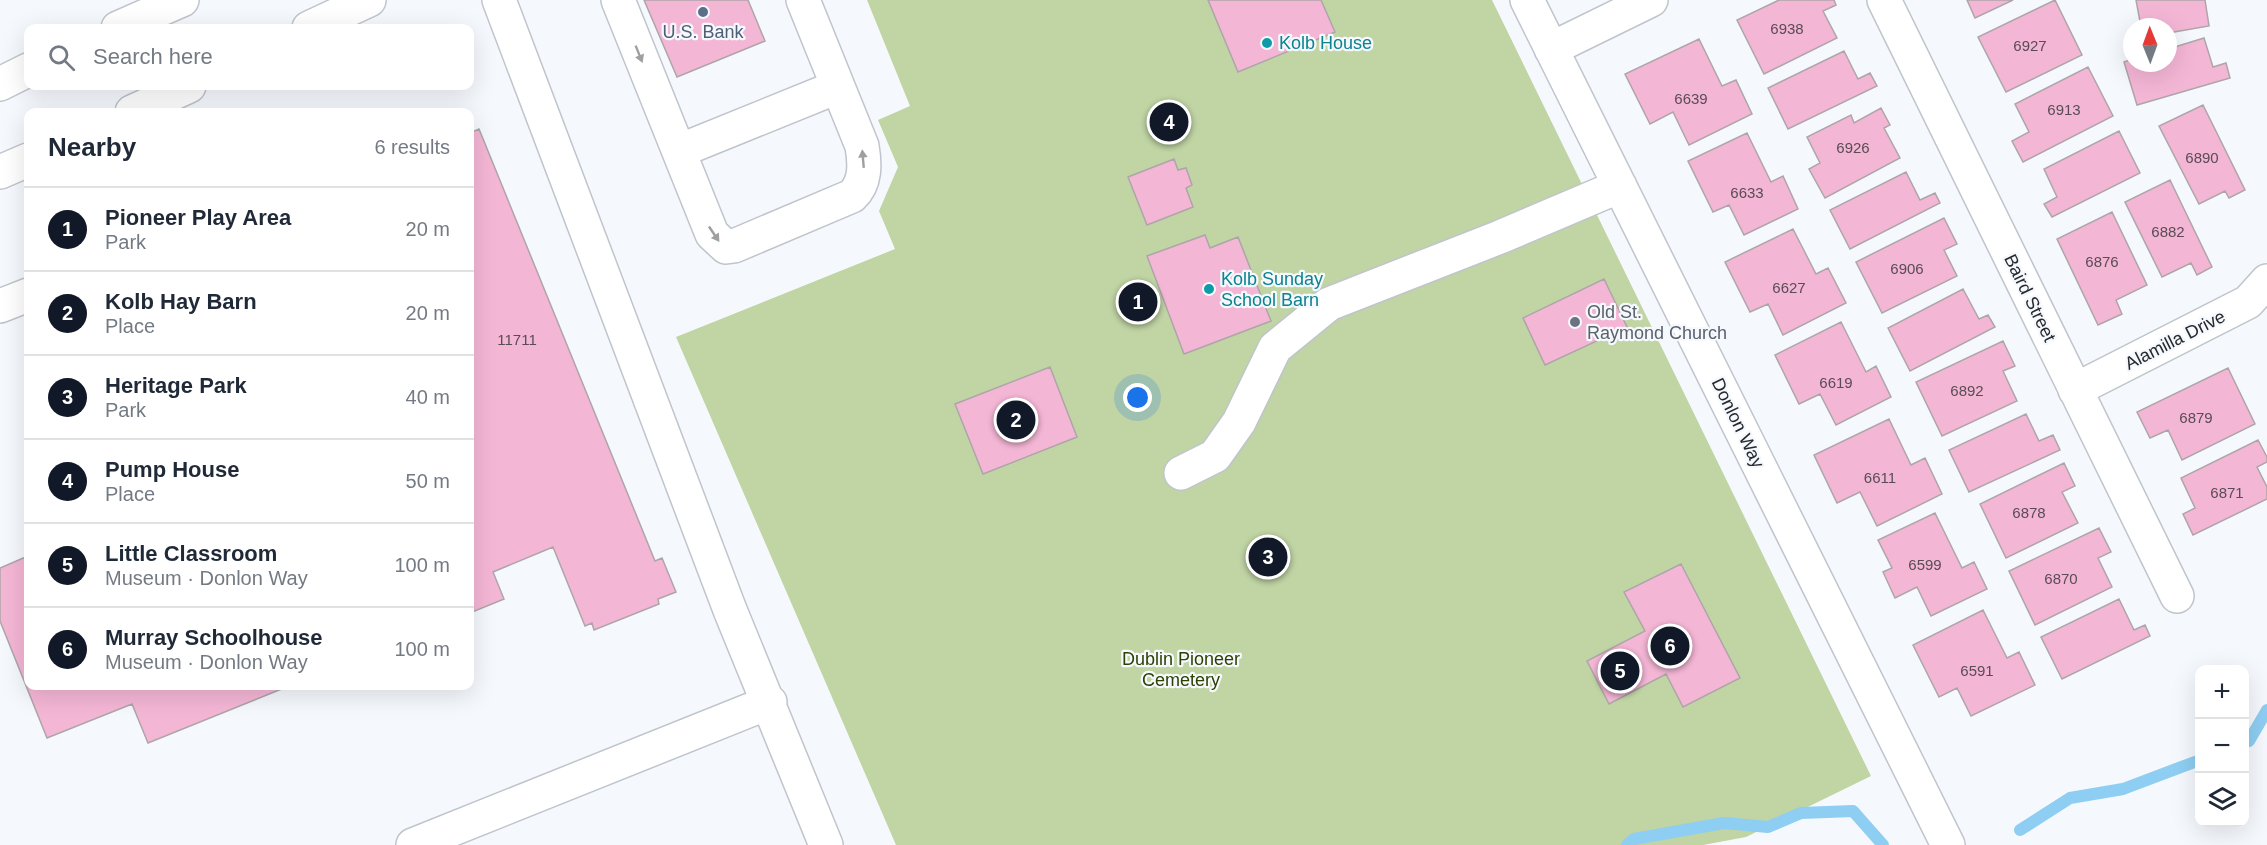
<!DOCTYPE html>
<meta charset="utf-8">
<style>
:root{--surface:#fff;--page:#f2f2f3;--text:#1f2937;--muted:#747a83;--line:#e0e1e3;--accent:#111827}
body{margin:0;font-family:Arial,sans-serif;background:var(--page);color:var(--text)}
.controls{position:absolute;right:18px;bottom:18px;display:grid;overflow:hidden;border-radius:12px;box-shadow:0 6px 24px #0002}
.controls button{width:54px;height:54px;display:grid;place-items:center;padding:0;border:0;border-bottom:2px solid var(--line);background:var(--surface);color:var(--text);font:30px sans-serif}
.compass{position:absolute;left:2123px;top:18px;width:54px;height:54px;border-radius:50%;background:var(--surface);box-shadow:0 6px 24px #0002;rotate:359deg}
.you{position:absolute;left:1138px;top:398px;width:21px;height:21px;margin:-15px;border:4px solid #fff;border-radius:50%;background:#1a73e8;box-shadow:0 0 0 9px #1a73e833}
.badge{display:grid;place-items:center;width:39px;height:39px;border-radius:50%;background:var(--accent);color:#fff;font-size:20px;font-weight:700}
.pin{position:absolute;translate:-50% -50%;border:3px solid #fff;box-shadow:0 2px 6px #0006}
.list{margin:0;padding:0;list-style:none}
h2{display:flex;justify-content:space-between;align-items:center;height:78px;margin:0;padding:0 24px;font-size:26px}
h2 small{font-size:20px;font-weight:400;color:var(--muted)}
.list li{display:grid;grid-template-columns:39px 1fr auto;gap:18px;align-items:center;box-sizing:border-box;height:84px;padding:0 24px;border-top:2px solid var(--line)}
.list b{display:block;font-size:22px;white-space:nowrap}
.list p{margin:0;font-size:20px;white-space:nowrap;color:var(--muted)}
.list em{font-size:20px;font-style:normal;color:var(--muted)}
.icon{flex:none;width:33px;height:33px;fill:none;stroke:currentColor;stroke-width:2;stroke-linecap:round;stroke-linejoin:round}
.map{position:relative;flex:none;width:2267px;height:845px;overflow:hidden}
.search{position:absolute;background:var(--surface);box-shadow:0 6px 24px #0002;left:24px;top:24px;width:450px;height:66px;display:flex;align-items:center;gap:15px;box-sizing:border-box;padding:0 21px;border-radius:12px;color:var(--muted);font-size:22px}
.panel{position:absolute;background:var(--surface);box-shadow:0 6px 24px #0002;left:24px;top:108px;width:450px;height:582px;border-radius:12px}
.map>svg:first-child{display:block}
.green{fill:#c0d4a4}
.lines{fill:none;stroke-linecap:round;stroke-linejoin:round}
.stream{stroke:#8ecef2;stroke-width:12}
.building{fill:#f4b6d5;stroke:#aea5a9;stroke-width:1.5}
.minor-casing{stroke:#bfc5cc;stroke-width:36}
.minor{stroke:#fff;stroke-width:33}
.oneway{fill:#9e9fa0}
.service-dot{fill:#5c6f8a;stroke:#f5f9fd;stroke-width:2}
.culture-dot{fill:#0f9aa8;stroke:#f5f9fd;stroke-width:2}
.worship-dot{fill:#6b7280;stroke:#f5f9fd;stroke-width:2}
.labels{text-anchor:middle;stroke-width:4.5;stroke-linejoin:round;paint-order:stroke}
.number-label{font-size:15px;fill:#5a4c56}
.service-label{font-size:18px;fill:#4e5e75;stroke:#f5f9fd}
.culture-label{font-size:18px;fill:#0d838f;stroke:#f5f9fd;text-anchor:start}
.street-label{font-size:18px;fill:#27292c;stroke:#f5f9fd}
.worship-label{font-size:18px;fill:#5b616d;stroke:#f5f9fd;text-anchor:start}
.park-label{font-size:18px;fill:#2e4100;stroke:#f5f9fd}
</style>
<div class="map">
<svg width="2267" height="845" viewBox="0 0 2267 845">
<rect width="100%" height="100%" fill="#f5f9fd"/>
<path class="green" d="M 867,0 L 1492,0 L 1871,776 L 1746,837 L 1703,845 L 896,845 L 676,337 L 895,249 L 879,211 L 898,167 L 878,120 L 910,106 Z"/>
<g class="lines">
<path class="stream" d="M 2244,743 L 2249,741 L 2267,710
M 2020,830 L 2070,798 L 2123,789 L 2200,760
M 1627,845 L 1634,839 L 1724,823 L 1768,827 L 1801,813 L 1853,811 L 1883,845"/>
</g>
<path class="building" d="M 644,0 L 748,0 L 765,41 L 677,77 Z
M 1208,0 L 1321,0 L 1335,32 L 1238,72 Z
M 1779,0 L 1834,0 L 1836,5 L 1823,11 L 1837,38 L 1764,74 L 1737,20 Z
M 1967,0 L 2013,0 L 1975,18 Z
M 2055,0 L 2082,55 L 2006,92 L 1978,37 Z
M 2136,0 L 2205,0 L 2209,26 L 2168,33 L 2168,27 L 2141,27 Z
M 2204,38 L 2213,67 L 2226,63 L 2230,78 L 2137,105 L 2124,62 L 2132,59 L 2132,63 L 2168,63 L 2168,49 Z
M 1699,39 L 1722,86 L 1736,80 L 1752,114 L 1689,145 L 1673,112 L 1650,124 L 1625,74 Z
M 1844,51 L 1858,79 L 1870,73 L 1877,86 L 1788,129 L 1768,88 Z
M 2088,67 L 2113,116 L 2023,162 L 2012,141 L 2029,132 L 2015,104 Z
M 2203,105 L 2245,190 L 2229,198 L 2225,191 L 2199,204 L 2159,126 Z
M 1881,108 L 1890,125 L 1884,128 L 1900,158 L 1825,198 L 1809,169 L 1820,163 L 1807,137 L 1851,115 L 1854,123 Z
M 1172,113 L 1177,127 L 1165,131 L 1160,117 Z
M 479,129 L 655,561 L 662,558 L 676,592 L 658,599 L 659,604 L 594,630 L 592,623 L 585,626 L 553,547 L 493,572 L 504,599 L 470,613 L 470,133 Z
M 2119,131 L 2140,173 L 2052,217 L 2044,204 L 2057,197 L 2044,169 Z
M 1747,133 L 1771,182 L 1783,176 L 1798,209 L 1744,235 L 1729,205 L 1713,212 L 1688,161 Z
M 1174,159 L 1178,170 L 1186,168 L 1192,185 L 1186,188 L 1193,207 L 1147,225 L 1128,177 Z
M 1906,172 L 1920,200 L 1935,193 L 1940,203 L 1850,249 L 1830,210 Z
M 2170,180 L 2212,267 L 2197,275 L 2191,263 L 2162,277 L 2125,202 Z
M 2112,212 L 2147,285 L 2116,300 L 2122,314 L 2098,325 L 2057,239 Z
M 1944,218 L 1957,244 L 1944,250 L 1957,276 L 1882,313 L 1856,262 Z
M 1793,229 L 1816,274 L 1828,268 L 1846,303 L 1783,335 L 1768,304 L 1750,312 L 1725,262 Z
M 1205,235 L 1210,248 L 1238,237 L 1271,321 L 1184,354 L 1147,256 Z
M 1604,279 L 1627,327 L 1545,365 L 1523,318 Z
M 1963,289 L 1979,319 L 1988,315 L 1995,327 L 1910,371 L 1888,328 Z
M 1841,322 L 1866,372 L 1876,366 L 1891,397 L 1836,425 L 1820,394 L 1799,404 L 1775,355 Z
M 2003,341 L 2015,366 L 2003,371 L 2017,401 L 1942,436 L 1916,382 Z
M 1050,367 L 1077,437 L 983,474 L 955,404 Z
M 2228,368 L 2255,424 L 2182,460 L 2168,430 L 2150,438 L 2137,412 Z
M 2026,414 L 2039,441 L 2053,435 L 2060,450 L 1969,492 L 1949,450 Z
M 1889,419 L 1911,465 L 1925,458 L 1942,494 L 1877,526 L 1860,492 L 1837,503 L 1814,455 Z
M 2258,440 L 2267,457 L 2267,462 L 2257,467 L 2267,487 L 2267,499 L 2193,535 L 2183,514 L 2195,508 L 2181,478 Z
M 2064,463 L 2075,486 L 2062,492 L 2078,523 L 2006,558 L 1980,504 Z
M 1935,513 L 1962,568 L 1974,562 L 1987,589 L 1931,616 L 1917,587 L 1895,598 L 1883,572 L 1892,568 L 1878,540 Z
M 2099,528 L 2111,552 L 2098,558 L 2112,587 L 2035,625 L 2009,571 Z
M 28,556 L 28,686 L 289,686 L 148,743 L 132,704 L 47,738 L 0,621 L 0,568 Z
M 1681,564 L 1740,678 L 1683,707 L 1666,674 L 1609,704 L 1587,661 L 1645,631 L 1624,592 Z
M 2119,599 L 2134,630 L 2145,625 L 2150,636 L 2062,679 L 2041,637 Z
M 1983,610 L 2007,658 L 2019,652 L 2035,685 L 1971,716 L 1957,688 L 1939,697 L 1913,645 Z"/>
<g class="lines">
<g class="minor-casing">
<path id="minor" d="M 499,0 L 730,610 L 826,845
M 618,0 L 712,234 L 726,247 L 734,246 L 852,196 C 866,183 865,164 862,146 L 803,0
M 1527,0 L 1948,845
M 1884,0 L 2177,596
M 118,28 L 182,0
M 309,28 L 369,0
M 1551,49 L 1651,0
M 0,84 L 28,70
M 132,112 L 189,86
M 679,151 L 837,87
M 0,172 L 28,160
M 0,306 L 28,295
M 2075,390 L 2248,302 L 2267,281
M 1181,473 L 1215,456 L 1239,422 L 1275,348 L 1329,304 L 1500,237 L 1620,186
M 413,845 L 770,702"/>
</g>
<use href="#minor" class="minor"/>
</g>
<defs><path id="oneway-solid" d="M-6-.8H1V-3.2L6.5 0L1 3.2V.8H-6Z" transform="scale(1.5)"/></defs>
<g class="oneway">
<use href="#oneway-solid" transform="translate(639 54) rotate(68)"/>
<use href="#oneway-solid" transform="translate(863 159) rotate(-95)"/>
<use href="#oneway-solid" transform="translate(714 234) rotate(56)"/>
</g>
<circle class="service-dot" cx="703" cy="12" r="6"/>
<g class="culture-dot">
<circle cx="1267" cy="43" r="6"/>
<circle cx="1209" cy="289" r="6"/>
</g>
<circle class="worship-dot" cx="1575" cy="322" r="6"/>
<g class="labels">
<g class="number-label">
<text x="1787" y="34">6938</text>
<text x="2030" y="51">6927</text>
<text x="1691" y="104">6639</text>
<text x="2064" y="115">6913</text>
<text x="1853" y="153">6926</text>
<text x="2202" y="163">6890</text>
<text x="1747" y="198">6633</text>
<text x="2168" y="237">6882</text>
<text x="2102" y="267">6876</text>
<text x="1907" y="274">6906</text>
<text x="1789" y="293">6627</text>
<text x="517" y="345">11711</text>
<text x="1836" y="388">6619</text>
<text x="1967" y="396">6892</text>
<text x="2196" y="423">6879</text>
<text x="1880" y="483">6611</text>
<text x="2227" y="498">6871</text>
<text x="2029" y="518">6878</text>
<text x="1925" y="570">6599</text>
<text x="2061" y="584">6870</text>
<text x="1977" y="676">6591</text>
</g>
<g class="service-label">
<text x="703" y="38">U.S. Bank</text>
</g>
<g class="culture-label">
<text x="1279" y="49">Kolb House</text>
<text x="1221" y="285">Kolb Sunday<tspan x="1221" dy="21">School Barn</tspan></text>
</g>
<g class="street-label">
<text transform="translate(2030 298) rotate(64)" y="6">Baird Street</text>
<text transform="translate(2175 340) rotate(-27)" y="6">Alamilla Drive</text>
<text transform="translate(1738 423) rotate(64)" y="6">Donlon Way</text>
</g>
<g class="worship-label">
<text x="1587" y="318">Old St.<tspan x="1587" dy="21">Raymond Church</tspan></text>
</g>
<g class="park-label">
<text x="1181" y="665">Dublin Pioneer<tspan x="1181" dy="21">Cemetery</tspan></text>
</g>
</g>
</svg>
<div class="controls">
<button>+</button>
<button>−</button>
<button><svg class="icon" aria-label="layers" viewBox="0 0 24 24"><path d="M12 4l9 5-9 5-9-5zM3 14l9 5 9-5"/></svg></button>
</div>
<svg class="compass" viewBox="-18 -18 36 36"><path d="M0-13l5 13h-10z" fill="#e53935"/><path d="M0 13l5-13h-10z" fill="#747a83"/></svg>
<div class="you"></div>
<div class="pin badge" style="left:1138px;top:302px">1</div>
<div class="pin badge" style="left:1016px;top:420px">2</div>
<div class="pin badge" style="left:1268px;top:557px">3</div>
<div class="pin badge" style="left:1169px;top:122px">4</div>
<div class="pin badge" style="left:1620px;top:671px">5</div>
<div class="pin badge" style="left:1670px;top:646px">6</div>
<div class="search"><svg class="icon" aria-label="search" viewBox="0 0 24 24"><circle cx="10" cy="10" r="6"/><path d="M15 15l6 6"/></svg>Search here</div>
<section class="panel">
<h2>Nearby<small>6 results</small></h2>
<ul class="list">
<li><span class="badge">1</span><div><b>Pioneer Play Area</b><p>Park</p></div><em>20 m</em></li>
<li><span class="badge">2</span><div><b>Kolb Hay Barn</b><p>Place</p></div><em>20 m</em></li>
<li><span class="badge">3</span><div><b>Heritage Park</b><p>Park</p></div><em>40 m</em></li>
<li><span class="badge">4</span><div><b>Pump House</b><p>Place</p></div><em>50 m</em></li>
<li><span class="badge">5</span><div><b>Little Classroom</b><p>Museum · Donlon Way</p></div><em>100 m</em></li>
<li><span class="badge">6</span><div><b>Murray Schoolhouse</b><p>Museum · Donlon Way</p></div><em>100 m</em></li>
</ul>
</section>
</div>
